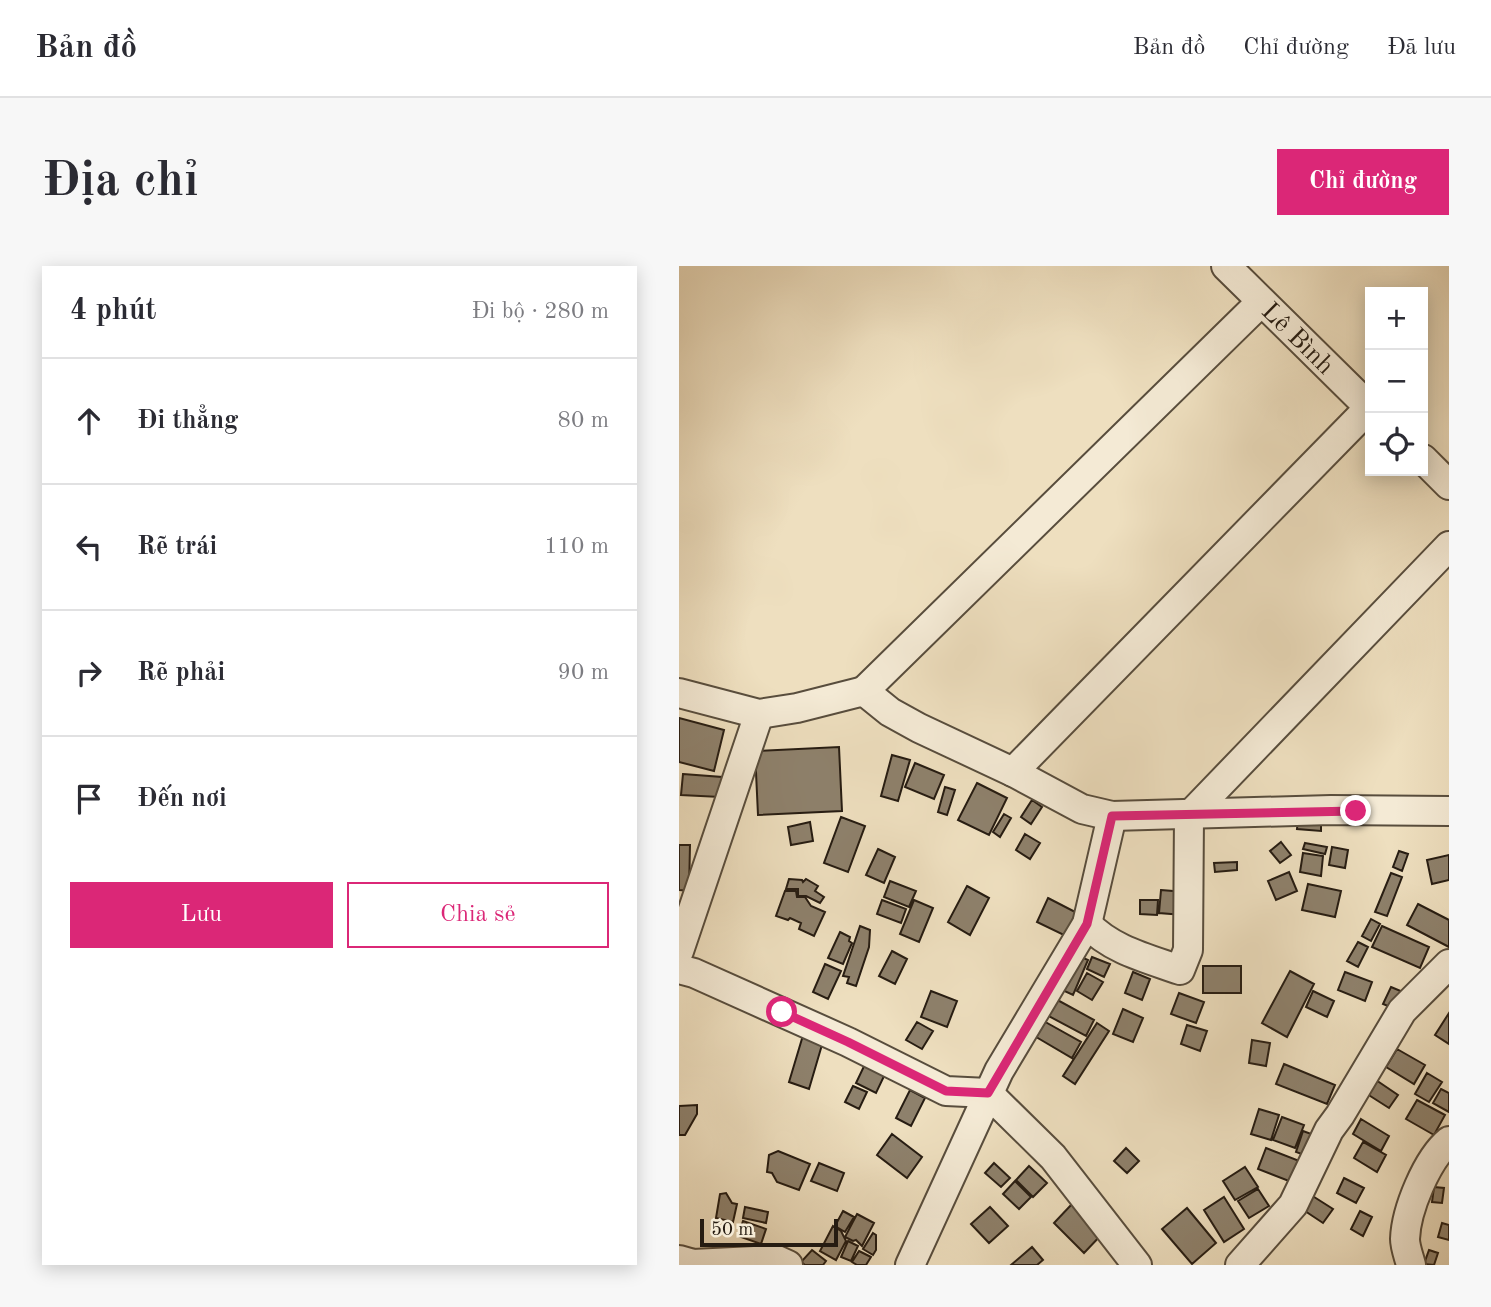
<!DOCTYPE html>
<html lang="vi">
<meta charset="utf-8">
<style>
:root{--surface:#fff;--page:#f7f7f7;--text:#2b2b33;--muted:#7c7c81;--line:#e1e1e2;--accent:#db2777}
body{margin:0;font-family:"Old Standard TT",serif;background:var(--page);color:var(--text)}
.controls{position:absolute;right:21px;top:21px;display:grid;overflow:hidden;border-radius:0px;box-shadow:0 4px 18px #0003}
.controls button{width:63px;height:63px;display:grid;place-items:center;padding:0;border:0;border-bottom:2px solid var(--line);background:var(--surface);color:var(--text);font:35px sans-serif}
.scale{position:absolute;left:21px;bottom:18px;width:138px;box-sizing:border-box;padding-left:7px;border:4px solid #261c12;border-top:0;font-size:19px;line-height:24px;white-space:nowrap;color:#261c12;-webkit-text-stroke:5px #f4ead5;paint-order:stroke}
.stop{position:absolute;width:21px;height:21px;margin:-16px;border:5px solid #db2777;border-radius:50%;background:#fff}
.stop.end{background:#db2777;border-color:#fff;box-shadow:0 2px 7px #0008}
.list{margin:0;padding:0;list-style:none}
h2{display:flex;justify-content:space-between;align-items:center;height:91px;margin:0;padding:0 28px;font-size:30px}
h2 small{font-size:23px;font-weight:400;color:var(--muted)}
.list li{display:grid;grid-template-columns:46px 1fr auto;gap:21px;align-items:center;box-sizing:border-box;height:126px;padding:0 28px;border-top:2px solid var(--line)}
.list b{display:block;font-size:26px;white-space:nowrap}
.list em{font-size:23px;font-style:normal;color:var(--muted)}
.actions{display:flex;gap:14px;padding:21px 28px}
.actions a{flex:1;padding:16px 0;border:2px solid var(--accent);border-radius:0px;text-align:center;font-size:24px;color:var(--accent)}
.actions .main{background:var(--accent);color:#fff}
.icon{flex:none;width:38px;height:38px;fill:none;stroke:currentColor;stroke-width:2;stroke-linecap:round;stroke-linejoin:round}
.map{position:relative;flex:none;width:770px;height:999px;overflow:hidden;border-radius:0px}
header{display:flex;align-items:center;gap:42px;box-sizing:border-box;height:98px;padding:0 35px;background:var(--surface);border-bottom:2px solid var(--line)}
header strong{font-size:33px}
nav{display:flex;gap:38px;margin-inline-start:auto;font-size:24px}
.intro{display:flex;align-items:center;justify-content:space-between;box-sizing:border-box;height:168px;padding:0 42px}
h1{margin:0;font-size:49px}
.button{padding:18px 32px;border-radius:0px;background:var(--accent);color:#fff;font-size:24px;font-weight:700}
main{display:flex;gap:42px;padding:0 42px}
aside{flex:1;background:var(--surface);border-radius:0px;box-shadow:0 4px 18px #0003}
.map>svg:first-child{display:block}
.building{fill:#8e816c;stroke:#261c12;stroke-width:2}
.lines{fill:none;stroke-linecap:round;stroke-linejoin:round}
.minor-casing{stroke:#584d3d;stroke-width:32}
.minor{stroke:#f4ead5;stroke-width:28}
.route{stroke:#db2777;stroke-width:9}
.labels{text-anchor:middle;stroke-width:5;stroke-linejoin:round;paint-order:stroke}
.street-label{font-size:26px;fill:#261c12;stroke:#f4ead5}
</style>
<header>
<strong>Bản đồ</strong>
<nav><a>Bản đồ</a><a>Chỉ đường</a><a>Đã lưu</a></nav>
</header>
<div class="intro"><h1>Địa chỉ</h1><a class="button">Chỉ đường</a></div>
<main>
<aside>
<h2>4 phút<small>Đi bộ · 280 m</small></h2>
<ul class="list">
<li><svg class="icon" aria-label="ahead" viewBox="0 0 24 24"><path d="M12 20V5M6 11l6-6 6 6"/></svg><div><b>Đi thẳng</b></div><em>80 m</em></li>
<li><svg class="icon" aria-label="left" viewBox="0 0 24 24"><path d="M17 20v-9H6M10 6l-5 5 5 5"/></svg><div><b>Rẽ trái</b></div><em>110 m</em></li>
<li><svg class="icon" aria-label="right" viewBox="0 0 24 24"><path d="M7 20v-9h11M14 6l5 5-5 5"/></svg><div><b>Rẽ phải</b></div><em>90 m</em></li>
<li><svg class="icon" aria-label="arrive" viewBox="0 0 24 24"><path d="M6 21V4h12l-3 4 3 4H6"/></svg><div><b>Đến nơi</b></div></li>
</ul>
<div class="actions"><a class="main">Lưu</a><a>Chia sẻ</a></div>
</aside>
<div class="map">
<svg width="770" height="999" viewBox="0 0 770 999">
<rect width="100%" height="100%" fill="#eedfbf"/>
<filter id="stains"><feTurbulence type="fractalNoise" baseFrequency=".00286" numOctaves="4"/><feColorMatrix values="0 0 0 0 .2 0 0 0 0 .09 0 0 0 0 .02 0 0 0 .5 -.17"/></filter>
<radialGradient id="worn" r=".72"><stop offset=".6" stop-color="#630" stop-opacity="0"/><stop offset="1" stop-color="#630" stop-opacity=".3"/></radialGradient>
<path class="building" d="M 0,452 L 45,464 L 35,505 L 0,496 Z
M 160,481 L 163,545 L 79,549 L 76,485 Z
M 213,489 L 231,494 L 219,535 L 202,530 Z
M 236,497 L 265,509 L 255,533 L 226,521 Z
M 4,508 L 43,511 L 41,531 L 2,529 Z
M 298,517 L 328,532 L 310,569 L 279,554 Z
M 266,521 L 276,524 L 268,549 L 259,546 Z
M 353,534 L 363,541 L 352,558 L 342,551 Z
M 325,548 L 332,552 L 321,571 L 314,566 Z
M 162,551 L 186,560 L 169,606 L 145,597 Z
M 619,553 L 642,554 L 642,565 L 618,563 Z
M 131,556 L 134,575 L 112,579 L 109,561 Z
M 346,568 L 361,577 L 351,593 L 337,584 Z
M 602,576 L 612,589 L 601,597 L 591,585 Z
M 626,577 L 648,581 L 646,588 L 624,583 Z
M 0,579 L 11,579 L 10,625 L 0,624 Z
M 653,581 L 669,584 L 666,602 L 650,599 Z
M 199,583 L 216,591 L 205,617 L 187,609 Z
M 720,585 L 729,588 L 723,605 L 714,601 Z
M 624,587 L 644,590 L 642,610 L 621,606 Z
M 770,589 L 770,614 L 753,618 L 748,594 Z
M 558,596 L 558,604 L 536,606 L 535,597 Z
M 610,606 L 618,625 L 597,634 L 589,615 Z
M 712,607 L 723,611 L 708,650 L 696,646 Z
M 110,613 L 123,614 L 124,616 L 127,613 L 139,620 L 136,625 L 145,631 L 141,637 L 127,630 L 119,630 L 119,623 L 107,623 Z
M 211,615 L 237,625 L 230,641 L 205,631 Z
M 629,618 L 662,625 L 656,651 L 623,644 Z
M 288,620 L 310,632 L 291,669 L 269,656 Z
M 482,624 L 506,626 L 504,649 L 480,647 Z
M 106,625 L 117,625 L 118,631 L 126,631 L 132,640 L 146,646 L 135,670 L 120,663 L 122,657 L 111,652 L 109,654 L 97,650 Z
M 369,632 L 402,649 L 391,672 L 358,656 Z
M 203,634 L 227,643 L 222,657 L 198,648 Z
M 235,634 L 254,642 L 240,676 L 221,668 Z
M 461,634 L 479,634 L 478,649 L 461,648 Z
M 739,638 L 770,654 L 770,681 L 728,659 Z
M 692,653 L 701,658 L 692,675 L 683,670 Z
M 181,660 L 191,664 L 190,681 L 177,720 L 168,717 L 170,711 L 164,710 Z
M 703,660 L 750,681 L 741,702 L 693,681 Z
M 161,666 L 171,671 L 170,675 L 173,677 L 164,698 L 149,692 Z
M 679,676 L 689,681 L 679,701 L 668,695 Z
M 213,685 L 228,693 L 216,718 L 200,710 Z
M 393,687 L 409,694 L 394,729 L 379,722 Z
M 413,691 L 431,698 L 425,711 L 408,703 Z
M 146,698 L 162,705 L 149,733 L 134,726 Z
M 524,700 L 562,700 L 562,727 L 524,727 Z
M 611,705 L 635,718 L 608,771 L 583,757 Z
M 454,706 L 471,713 L 463,734 L 446,727 Z
M 666,706 L 693,716 L 686,735 L 659,724 Z
M 408,707 L 424,716 L 413,734 L 398,725 Z
M 712,721 L 724,726 L 716,743 L 704,738 Z
M 252,725 L 278,735 L 268,761 L 242,751 Z
M 634,725 L 655,735 L 648,751 L 627,741 Z
M 500,727 L 525,736 L 517,757 L 492,748 Z
M 373,731 L 415,754 L 407,770 L 364,747 Z
M 444,743 L 464,752 L 454,776 L 434,768 Z
M 770,747 L 770,778 L 756,769 Z
M 361,753 L 402,776 L 393,792 L 352,768 Z
M 238,756 L 254,765 L 243,783 L 227,774 Z
M 418,757 L 430,765 L 396,818 L 384,810 Z
M 508,759 L 528,765 L 521,785 L 502,778 Z
M 125,766 L 145,772 L 130,823 L 110,816 Z
M 573,774 L 591,777 L 587,800 L 570,797 Z
M 718,783 L 746,799 L 735,818 L 707,801 Z
M 187,796 L 207,806 L 197,827 L 177,817 Z
M 605,798 L 656,819 L 648,838 L 597,818 Z
M 748,807 L 763,816 L 750,836 L 736,828 Z
M 694,812 L 719,829 L 710,842 L 685,826 Z
M 174,820 L 188,826 L 180,843 L 166,836 Z
M 762,823 L 770,827 L 770,846 L 754,837 Z
M 231,824 L 246,832 L 232,860 L 217,852 Z
M 738,834 L 766,849 L 755,869 L 727,853 Z
M 18,839 L 18,848 L 6,869 L 0,869 L 0,840 Z
M 580,843 L 600,849 L 592,874 L 572,868 Z
M 603,851 L 625,859 L 616,882 L 594,874 Z
M 682,853 L 710,870 L 702,885 L 674,868 Z
M 624,865 L 635,869 L 628,890 L 617,886 Z
M 213,868 L 243,891 L 228,912 L 198,889 Z
M 684,876 L 707,889 L 698,906 L 675,892 Z
M 447,882 L 460,895 L 448,907 L 435,895 Z
M 587,882 L 623,896 L 615,917 L 579,903 Z
M 99,885 L 131,898 L 120,924 L 98,916 L 93,907 L 88,906 L 90,889 Z
M 140,897 L 165,907 L 158,925 L 132,915 Z
M 315,897 L 331,912 L 322,921 L 306,907 Z
M 350,900 L 368,917 L 354,931 L 337,914 Z
M 566,901 L 579,921 L 556,934 L 544,915 Z
M 665,912 L 685,922 L 677,937 L 658,927 Z
M 336,915 L 352,931 L 340,943 L 324,928 Z
M 755,921 L 765,922 L 763,937 L 753,936 Z
M 579,923 L 590,940 L 570,952 L 559,935 Z
M 47,927 L 53,937 L 58,938 L 54,956 L 37,952 L 41,928 Z
M 632,929 L 654,943 L 644,957 L 623,943 Z
M 545,931 L 565,963 L 545,976 L 525,944 Z
M 393,938 L 424,967 L 405,987 L 375,957 Z
M 66,941 L 89,946 L 87,957 L 64,952 Z
M 311,941 L 329,960 L 310,977 L 292,958 Z
M 508,942 L 537,977 L 513,998 L 483,963 Z
M 164,945 L 175,951 L 166,966 L 156,960 Z
M 681,945 L 693,951 L 684,970 L 672,963 Z
M 178,948 L 195,957 L 183,980 L 177,974 L 174,975 L 166,971 Z
M 64,955 L 87,963 L 82,978 L 59,970 Z
M 763,957 L 770,959 L 770,974 L 759,971 Z
M 154,960 L 162,965 L 167,975 L 157,994 L 141,985 Z
M 194,967 L 197,969 L 197,984 L 194,989 L 184,983 Z
M 169,975 L 179,980 L 172,995 L 162,991 Z
M 353,981 L 364,994 L 358,999 L 332,999 Z
M 133,984 L 147,995 L 144,999 L 126,999 L 122,996 Z
M 750,984 L 759,987 L 755,999 L 745,998 Z
M 180,985 L 192,991 L 187,999 L 178,999 L 173,996 Z"/>
<g class="lines">
<g class="minor-casing">
<g id="minor">
<path id="s1" d="M 547,0 L 691,142"/>
<path d="M 744,193 L 770,219"/>
<path d="M 185,425 L 582,36"/>
<path d="M 0,427 L 80,448 L 118,442 L 185,425 L 211,446 L 240,462 L 334,506 L 403,543 L 433,550 L 652,544 L 770,545"/>
<path d="M 334,506 L 691,141"/>
<path d="M 408,658 C 433,684 467,692 501,704 L 509,684 L 510,550 L 770,280"/>
<path d="M 0,685 L 80,448"/>
<path d="M 0,703 L 15,707 L 169,776 L 267,825 L 309,827 L 374,891 L 458,999"/>
<path d="M 0,994 L 14,998 L 98,994 L 109,999"/>
<path d="M 231,999 L 320,805 L 408,658 L 433,550"/>
<path d="M 561,999 L 614,939 L 650,864 L 661,849 L 723,745 L 770,698"/>
<path d="M 732,999 C 730,991 726,981 726,973 C 727,944 748,893 770,875"/>
</g>
</g>
<use href="#minor" class="minor"/>
</g>
<g class="lines">
<path class="route" d="M 103,746 L 169,776 L 267,825 L 309,827 L 408,658 L 433,550 L 677,545"/>
</g>
<g class="labels">
<g class="street-label">
<text dy="9" stroke="none"><textPath href="#s1" startOffset="102">Lê Bình</textPath></text>
</g>
</g>
<rect width="100%" height="100%" filter="url(#stains)"/>
<rect width="100%" height="100%" fill="url(#worn)"/>
</svg>
<div class="controls">
<button>+</button>
<button>−</button>
<button><svg class="icon" aria-label="locate" viewBox="0 0 24 24"><circle cx="12" cy="12" r="6"/><path d="M12 2v4M12 18v4M2 12h4M18 12h4"/></svg></button>
</div>
<div class="scale">50 m</div>
<div class="stop" style="left:103px;top:746px"></div>
<div class="stop end" style="left:677px;top:545px"></div>
</div>
</main>
